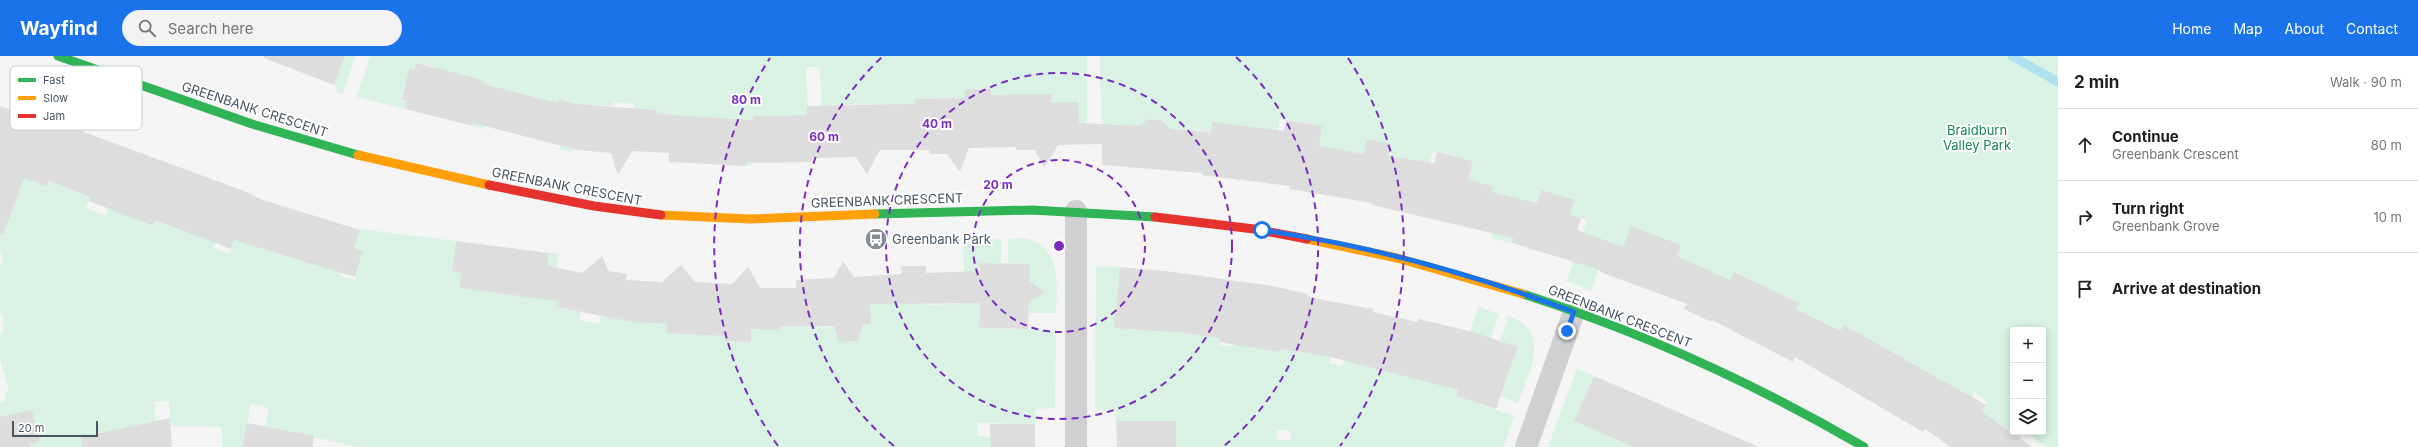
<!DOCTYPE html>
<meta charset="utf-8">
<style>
:root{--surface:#fff;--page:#f2f2f2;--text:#202124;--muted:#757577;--line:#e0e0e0;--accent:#1a73e8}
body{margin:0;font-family:Inter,sans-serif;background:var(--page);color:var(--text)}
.controls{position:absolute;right:12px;bottom:12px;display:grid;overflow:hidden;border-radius:4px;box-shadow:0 2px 10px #0003}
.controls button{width:36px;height:36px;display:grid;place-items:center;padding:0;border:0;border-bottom:1px solid var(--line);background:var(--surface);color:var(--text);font:20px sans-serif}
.scale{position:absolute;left:12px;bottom:10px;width:86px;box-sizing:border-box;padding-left:4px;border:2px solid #4a5661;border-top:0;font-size:11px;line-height:14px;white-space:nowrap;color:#4a5661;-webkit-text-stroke:3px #fff;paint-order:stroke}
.stop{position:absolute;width:12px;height:12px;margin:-9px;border:3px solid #1a73e8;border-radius:50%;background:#fff}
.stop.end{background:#1a73e8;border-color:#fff;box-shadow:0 1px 4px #0008}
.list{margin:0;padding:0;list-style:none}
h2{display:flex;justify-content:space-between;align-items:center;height:52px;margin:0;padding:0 16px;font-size:17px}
h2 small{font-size:13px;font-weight:400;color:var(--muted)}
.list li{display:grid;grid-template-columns:26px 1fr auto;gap:12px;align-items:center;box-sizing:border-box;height:72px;padding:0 16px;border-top:1px solid var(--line)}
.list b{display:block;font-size:15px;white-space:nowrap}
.list p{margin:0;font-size:13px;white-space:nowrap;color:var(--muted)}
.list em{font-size:13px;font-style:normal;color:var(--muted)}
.icon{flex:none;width:22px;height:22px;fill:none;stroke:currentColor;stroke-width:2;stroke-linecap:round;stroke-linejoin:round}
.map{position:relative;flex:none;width:2058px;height:391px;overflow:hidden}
header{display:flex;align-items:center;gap:24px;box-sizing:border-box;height:56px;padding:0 20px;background:var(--accent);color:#fff}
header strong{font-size:19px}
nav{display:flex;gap:22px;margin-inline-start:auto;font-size:14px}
.search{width:280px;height:36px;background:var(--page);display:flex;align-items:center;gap:10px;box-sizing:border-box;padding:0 14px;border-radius:22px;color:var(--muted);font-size:15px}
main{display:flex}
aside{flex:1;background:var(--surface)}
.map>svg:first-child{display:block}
.green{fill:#d9f2e3;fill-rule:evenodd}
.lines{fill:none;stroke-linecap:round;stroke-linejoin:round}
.stream{stroke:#aee2f0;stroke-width:9}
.building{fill:#ddddde}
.street{stroke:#ced0d2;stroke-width:22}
.fast{stroke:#30b455;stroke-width:9}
.slow{stroke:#ff9f0a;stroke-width:9}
.jam{stroke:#e5322d;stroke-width:9}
.route{stroke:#1a73e8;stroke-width:5}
.ring{fill:none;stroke:#7b2cbf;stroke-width:2;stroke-dasharray:7 5}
.labels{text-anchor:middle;stroke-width:4;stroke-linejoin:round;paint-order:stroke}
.street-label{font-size:13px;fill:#4a5661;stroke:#fff}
.park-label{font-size:13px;fill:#17864f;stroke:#fff}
.poi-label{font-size:13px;fill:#4a5661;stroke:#fff;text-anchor:start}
.key{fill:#fff;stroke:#c9ccd0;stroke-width:1}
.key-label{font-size:11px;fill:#4a5661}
.centre{fill:#7b2cbf;stroke:#fff;stroke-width:2}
.ring-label{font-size:12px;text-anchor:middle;font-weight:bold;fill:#7b2cbf;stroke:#fff;stroke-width:4;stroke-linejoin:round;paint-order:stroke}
</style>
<header>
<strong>Wayfind</strong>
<div class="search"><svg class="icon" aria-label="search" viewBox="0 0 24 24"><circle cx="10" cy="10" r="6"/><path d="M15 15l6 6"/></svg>Search here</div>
<nav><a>Home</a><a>Map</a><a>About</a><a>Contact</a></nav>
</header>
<main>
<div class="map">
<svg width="2058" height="391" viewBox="0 0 2058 391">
<rect width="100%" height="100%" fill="#f4f4f4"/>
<path class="green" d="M 345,0 L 355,0 L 343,38 L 336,36 L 338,31 L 334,29 L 342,9 L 329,4 L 344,3 Z
M 370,0 L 1087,0 L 1087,88 L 1079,88 L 1078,47 L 1051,47 L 1051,38 L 1031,38 L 1030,47 L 991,50 L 991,34 L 965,34 L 965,42 L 915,43 L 916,90 L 875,56 L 875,48 L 837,49 L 838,80 L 826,80 L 826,102 L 823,102 L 820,11 L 806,11 L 808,59 L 753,60 L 752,110 L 746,110 L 748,83 L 742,63 L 665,59 L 654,91 L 657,54 L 634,52 L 634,48 L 614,46 L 614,50 L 596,49 C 594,70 577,77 571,96 L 559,93 L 571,46 L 559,43 L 558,47 L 512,35 L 509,47 L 485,70 L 484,73 L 473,70 L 484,24 L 463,18 L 462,22 L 435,15 L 436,11 L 417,7 L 415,14 L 409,13 L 402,42 L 407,44 L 405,53 L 357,41 Z
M 1100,0 L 2058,0 L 2058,391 L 2045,391 L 2026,376 L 2043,376 L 2043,274 L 2013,274 L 2013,376 L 2025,376 L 2013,391 L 1998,381 L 2005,372 L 1981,355 L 1988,346 L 1975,336 L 1956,363 L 1950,329 L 1904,302 L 1892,323 L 1884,292 L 1844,269 L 1832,289 L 1815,262 L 1796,253 L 1799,247 L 1781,238 L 1777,244 L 1746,245 L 1755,226 L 1734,216 L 1730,224 L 1608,186 L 1591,235 L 1567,225 L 1587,164 L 1570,159 L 1575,144 L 1541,134 L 1537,149 L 1524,145 L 1511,187 L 1491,182 L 1503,139 L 1492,136 L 1493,130 L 1468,124 L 1473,105 L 1433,95 L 1428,113 L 1409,109 L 1407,103 L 1392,100 L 1389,106 L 1387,105 L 1390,88 L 1368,83 L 1364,100 C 1349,97 1334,93 1319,90 L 1322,70 L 1280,62 L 1276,83 L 1196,74 L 1191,116 L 1181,115 L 1184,74 L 1166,73 L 1166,68 L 1162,64 L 1148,63 L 1144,66 L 1143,71 L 1126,69 L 1125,80 L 1101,69 Z
M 36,88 L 32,125 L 46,130 L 49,125 L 90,141 L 86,152 L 105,159 L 108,152 L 122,158 L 151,132 L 139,165 L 153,170 L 155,164 L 215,187 L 213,191 L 229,198 L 252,138 L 258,141 L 340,216 L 339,219 L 355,224 L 363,195 L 354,192 L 360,173 L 456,185 L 452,216 L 461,217 L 459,232 L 536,242 L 546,228 L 549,197 L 559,198 L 557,211 L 564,213 L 556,251 L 581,256 L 579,264 L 599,268 L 601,260 L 617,263 L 640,233 L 640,225 L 645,225 L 643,267 L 667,268 L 666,276 L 726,237 L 725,285 L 751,286 L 751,273 L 778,274 L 779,270 L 791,270 L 792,232 L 820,247 L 821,271 L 834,270 L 840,286 L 858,285 L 863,269 L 871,268 L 870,247 L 878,238 L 878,219 L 888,219 L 889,242 L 925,247 L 925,249 L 962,248 L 961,216 L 964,216 L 963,184 L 1002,183 L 1001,207 L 980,207 L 979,272 L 1056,274 L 1055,352 L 1035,353 L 1035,368 L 978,367 L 977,380 L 991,381 L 991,391 L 358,391 L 295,377 L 288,391 L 291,376 L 265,370 L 269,352 L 251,348 L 242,391 L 222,391 L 222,371 L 170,370 L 169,345 L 154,346 L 156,369 L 147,391 L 142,368 L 100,377 L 103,391 L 30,391 L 29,388 L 0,362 L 0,346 L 6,344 L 4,337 L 9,335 L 0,303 L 0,277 L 3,276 L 3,259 L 0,259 L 0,211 L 3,202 L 0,196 L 0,146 Z
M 1008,183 C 1014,183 1022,182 1027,183 C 1062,190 1057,232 1056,257 L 1029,257 L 1029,246 L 1037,241 L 1037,231 L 1029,225 L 1030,208 L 1008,207 Z
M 1096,210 L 1120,211 L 1115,272 L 1169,276 L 1174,216 L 1221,272 L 1219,289 L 1233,290 L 1234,274 L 1258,228 L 1265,229 L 1265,234 L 1275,235 L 1266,294 L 1279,296 L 1280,293 L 1318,299 L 1328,245 L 1343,249 L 1330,307 L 1342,310 L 1344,304 L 1382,313 L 1468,282 L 1478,251 L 1499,258 L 1491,282 L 1458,332 L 1456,340 L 1468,344 L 1471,336 L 1477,333 L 1473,346 L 1514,360 L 1504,391 L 1176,391 L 1116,365 L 1116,355 L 1095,353 ZM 1277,374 L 1291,375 L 1290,385 L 1276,383 Z
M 1508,260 C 1553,275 1529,315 1518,347 L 1501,341 L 1518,291 L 1500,285 Z
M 1577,312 L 1594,320 L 1575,365 L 1619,385 L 1639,339 L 1650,344 L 1631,391 L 1548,391 Z"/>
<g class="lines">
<path class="stream" d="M 2012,0 L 2058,26"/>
</g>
<path class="building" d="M 264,0 L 345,0 L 334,29 L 264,2 Z
M 416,7 L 484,24 L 483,28 L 558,47 L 559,43 L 576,48 L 657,54 L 656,58 L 753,64 L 753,60 L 807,59 L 807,50 L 915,48 L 915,43 L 965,42 L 965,34 L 991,33 L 991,39 L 1051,38 L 1051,47 L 1078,46 L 1079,67 L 1139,70 L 1148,63 L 1162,64 L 1170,73 L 1211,76 L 1212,66 L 1284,75 L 1286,64 L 1322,70 L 1319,90 L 1364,98 L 1367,83 L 1390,88 L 1388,100 L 1434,107 L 1437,96 L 1473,105 L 1468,124 L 1493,130 L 1492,136 L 1537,147 L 1541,134 L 1575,144 L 1570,159 L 1581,162 L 1577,174 L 1623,191 L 1631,170 L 1681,189 L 1677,200 L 1730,224 L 1734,216 L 1799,247 L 1796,253 L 1840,275 L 1844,269 L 1986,349 L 1981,355 L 2032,391 L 1951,391 L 1925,373 L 1923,376 L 1795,301 L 1793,306 L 1712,264 L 1711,266 L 1684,253 L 1687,248 L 1600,216 L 1600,214 L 1512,187 L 1513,182 L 1372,149 L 1372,147 L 1289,133 L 1290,130 L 1202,119 L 1202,117 L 1102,109 L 1102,88 L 1058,89 L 1044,112 L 1035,94 L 1016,94 L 1016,91 L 969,92 L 960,116 L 947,98 L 930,98 L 929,94 L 880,94 L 867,118 L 856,101 L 812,102 L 812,106 L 746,107 L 746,110 L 669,106 L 669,97 L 632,95 L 618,119 L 611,97 L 577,94 L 473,67 L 473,70 L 405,53 L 407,44 L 402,43 L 409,13 L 415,14 Z
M 0,50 L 63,74 L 65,69 L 252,138 L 251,140 L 360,174 L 354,192 L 363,195 L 355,221 L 234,184 L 231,193 L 155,164 L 153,170 L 89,145 L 90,141 L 49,125 L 46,130 L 24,122 L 3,179 L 0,179 Z
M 456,185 L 549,197 L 548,210 L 582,217 L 602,200 L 609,215 L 627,218 L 626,224 L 662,226 L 681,209 L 695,226 L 732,228 L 748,211 L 760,232 L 796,232 L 796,224 L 834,222 L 843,205 L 854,221 L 902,218 L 901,210 L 926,210 L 926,217 L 980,215 L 980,207 L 1030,208 L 1029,225 L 1045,236 L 1029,246 L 1028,273 L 979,272 L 980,247 L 870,248 L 871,268 L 863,269 L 858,285 L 839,286 L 834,270 L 779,270 L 778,274 L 751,273 L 751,286 L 725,285 L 725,280 L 666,277 L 667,268 L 632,266 L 556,251 L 557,245 L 459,232 L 461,217 L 452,216 Z
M 1120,211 L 1174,216 L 1272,230 L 1308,238 L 1307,240 L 1328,245 L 1374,253 L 1373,256 L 1417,266 L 1419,263 L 1473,276 L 1518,291 L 1496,353 L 1456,340 L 1458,334 L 1331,301 L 1280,293 L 1280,296 L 1219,286 L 1220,282 L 1170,275 L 1170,276 L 1114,272 Z
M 1594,320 L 1650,344 L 1759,391 L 1633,391 L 1574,365 Z
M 32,354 L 40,385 L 29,388 L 30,391 L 0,391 L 0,361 Z
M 170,362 L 172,391 L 82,391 L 81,381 Z
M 1116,365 L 1176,365 L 1176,391 L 1117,391 Z
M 247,367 L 314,380 L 313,391 L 242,391 Z
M 990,368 L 1035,368 L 1035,391 L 991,391 Z"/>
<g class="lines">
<path class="street" d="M 1076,155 L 1076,391
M 1526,391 L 1574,256"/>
<path class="fast" d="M 58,0 L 252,68 L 358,99
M 875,158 L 1032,154 L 1155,161
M 1523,238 C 1642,276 1756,328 1864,391"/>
<path class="slow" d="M 358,99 L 489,129
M 661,159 L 750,163 L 875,158
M 1307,183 L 1397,202 L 1523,238"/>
<path class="jam" d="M 489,129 L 594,150 L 661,159
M 1155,161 L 1254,173 L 1307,183"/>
</g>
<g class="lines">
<path class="route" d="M 1262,174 C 1368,189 1473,218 1574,256 L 1567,275"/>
</g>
<g class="ring">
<circle cx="1059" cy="190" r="86"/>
<circle cx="1059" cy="190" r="173"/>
<path d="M894 390A259 259 0 0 1 882 1M1236 1A259 259 0 0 1 1224 390"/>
<path d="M778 390A345 345 0 0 1 770 2M1348 2A345 345 0 0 1 1340 390"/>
</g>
<defs>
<g id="bus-disc" transform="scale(1.15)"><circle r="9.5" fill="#868d94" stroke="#fff"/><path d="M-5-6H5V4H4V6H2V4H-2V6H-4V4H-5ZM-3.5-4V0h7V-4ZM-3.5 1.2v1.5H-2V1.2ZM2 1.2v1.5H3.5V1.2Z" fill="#fff"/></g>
</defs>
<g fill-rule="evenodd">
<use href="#bus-disc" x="876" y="183"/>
</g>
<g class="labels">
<g class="street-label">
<text transform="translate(255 53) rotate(18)" y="5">GREENBANK CRESCENT</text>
<text transform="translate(567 130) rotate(11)" y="5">GREENBANK CRESCENT</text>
<text transform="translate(887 144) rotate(-2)" y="5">GREENBANK CRESCENT</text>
<text transform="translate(1620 260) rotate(21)" y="5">GREENBANK CRESCENT</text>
</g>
<g class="park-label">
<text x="1977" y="79">Braidburn<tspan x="1977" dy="15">Valley Park</tspan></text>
</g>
<g class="poi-label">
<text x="892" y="188">Greenbank Park</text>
</g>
</g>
<rect x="10" y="10" width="132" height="64" rx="6" class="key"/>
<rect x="18" y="22" width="18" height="4" fill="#30b455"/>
<rect x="18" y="40" width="18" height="4" fill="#ff9f0a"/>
<rect x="18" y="58" width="18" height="4" fill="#e5322d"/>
<g class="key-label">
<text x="43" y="28">Fast</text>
<text x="43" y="46">Slow</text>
<text x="43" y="64">Jam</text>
</g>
<circle cx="1059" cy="190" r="6" class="centre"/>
<g class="ring-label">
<text x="746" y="48">80 m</text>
<text x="937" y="72">40 m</text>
<text x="824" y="85">60 m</text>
<text x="998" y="133">20 m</text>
</g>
</svg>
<div class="controls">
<button>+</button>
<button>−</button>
<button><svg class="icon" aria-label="layers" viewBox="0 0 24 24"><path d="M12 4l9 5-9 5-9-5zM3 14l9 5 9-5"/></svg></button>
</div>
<div class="scale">20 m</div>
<div class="stop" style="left:1262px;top:174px"></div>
<div class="stop end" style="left:1567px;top:275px"></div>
</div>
<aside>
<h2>2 min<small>Walk · 90 m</small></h2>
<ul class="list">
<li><svg class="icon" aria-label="ahead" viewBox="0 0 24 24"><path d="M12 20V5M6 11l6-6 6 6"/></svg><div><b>Continue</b><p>Greenbank Crescent</p></div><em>80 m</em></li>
<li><svg class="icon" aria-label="right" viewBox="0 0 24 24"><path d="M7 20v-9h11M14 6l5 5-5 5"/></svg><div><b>Turn right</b><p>Greenbank Grove</p></div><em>10 m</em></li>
<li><svg class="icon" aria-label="arrive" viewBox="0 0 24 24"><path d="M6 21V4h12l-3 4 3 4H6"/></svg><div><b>Arrive at destination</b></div></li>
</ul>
</aside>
</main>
